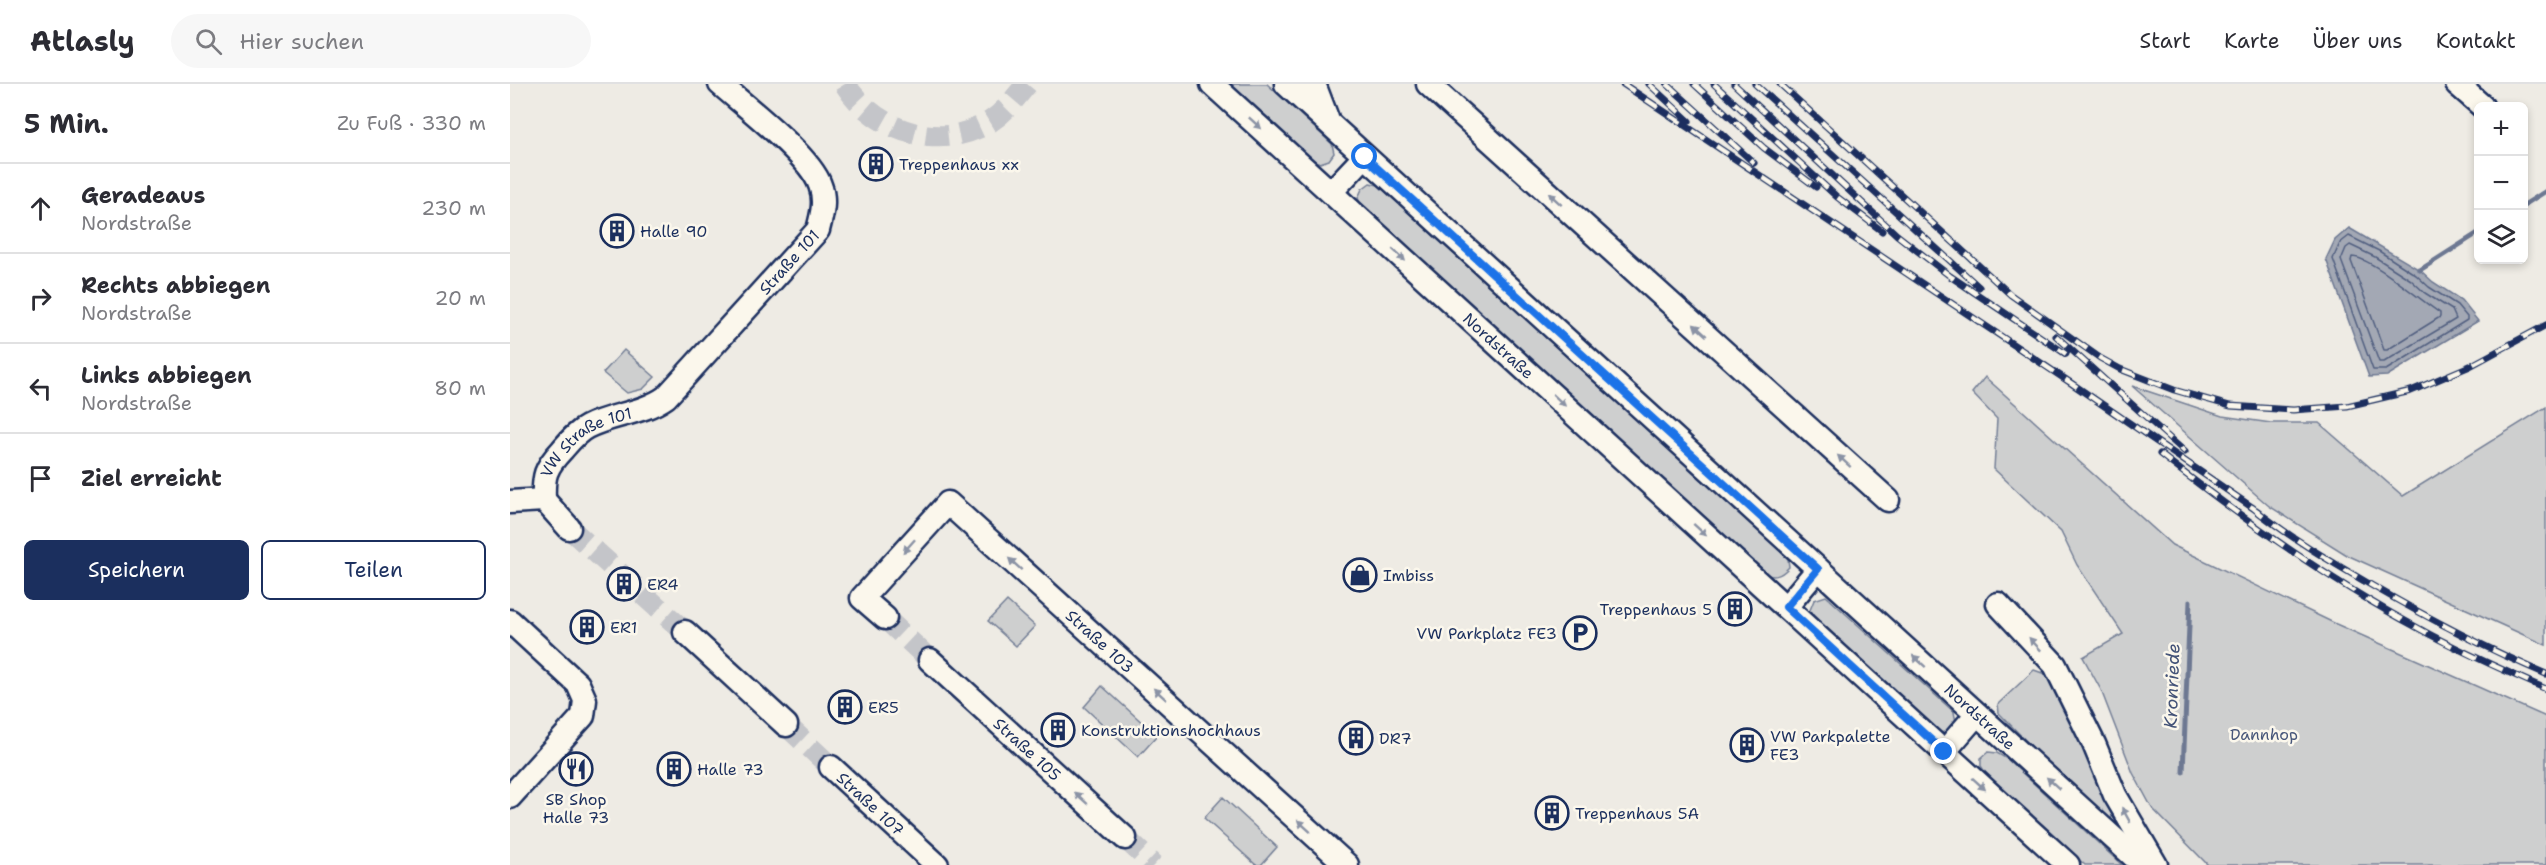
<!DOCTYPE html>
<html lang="de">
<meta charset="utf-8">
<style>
:root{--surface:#fff;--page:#f7f7f7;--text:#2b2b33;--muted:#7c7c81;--line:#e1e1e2;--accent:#1b2f5e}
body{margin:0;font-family:"Shantell Sans",sans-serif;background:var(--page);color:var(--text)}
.controls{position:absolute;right:18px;top:18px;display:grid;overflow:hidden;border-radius:9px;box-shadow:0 3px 9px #0003}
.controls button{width:54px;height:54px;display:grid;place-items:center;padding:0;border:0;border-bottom:2px solid var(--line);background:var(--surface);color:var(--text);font:30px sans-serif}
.stop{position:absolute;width:18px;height:18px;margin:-14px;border:4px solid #1a73e8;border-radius:50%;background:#fff}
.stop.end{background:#1a73e8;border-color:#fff;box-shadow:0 2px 6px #0008}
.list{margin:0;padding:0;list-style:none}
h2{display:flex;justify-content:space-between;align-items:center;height:78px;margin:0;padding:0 24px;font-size:26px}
h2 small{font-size:20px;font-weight:400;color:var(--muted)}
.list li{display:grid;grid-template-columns:39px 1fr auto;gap:18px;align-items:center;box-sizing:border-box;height:90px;padding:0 24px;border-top:2px solid var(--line)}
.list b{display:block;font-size:22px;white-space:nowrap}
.list p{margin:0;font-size:20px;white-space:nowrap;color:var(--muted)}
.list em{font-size:20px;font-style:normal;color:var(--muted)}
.actions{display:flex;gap:12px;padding:18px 24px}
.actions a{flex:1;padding:14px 0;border:2px solid var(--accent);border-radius:9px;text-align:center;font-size:21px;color:var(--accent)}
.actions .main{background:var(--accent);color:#fff}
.icon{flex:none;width:33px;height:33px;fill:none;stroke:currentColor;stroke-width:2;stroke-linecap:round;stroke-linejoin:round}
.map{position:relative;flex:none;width:2036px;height:781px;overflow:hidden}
header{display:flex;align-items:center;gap:36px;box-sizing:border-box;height:84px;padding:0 30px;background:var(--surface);border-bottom:2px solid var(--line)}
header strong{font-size:28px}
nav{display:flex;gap:33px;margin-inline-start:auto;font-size:21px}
.search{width:420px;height:54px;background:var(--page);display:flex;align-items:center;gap:15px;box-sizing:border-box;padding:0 21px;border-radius:33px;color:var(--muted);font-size:22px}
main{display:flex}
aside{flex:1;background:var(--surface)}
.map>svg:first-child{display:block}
.green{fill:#cecfcf;stroke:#747f96;stroke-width:1.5}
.water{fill:#a3a8b4;stroke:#6d7892;stroke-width:1.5}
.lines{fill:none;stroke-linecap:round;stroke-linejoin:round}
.shore{stroke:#515f80;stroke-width:1.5}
.stream{stroke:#6d7892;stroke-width:5}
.minor-tunnel{stroke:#c4c5c9;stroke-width:22;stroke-dasharray:22 11;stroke-linecap:butt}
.minor-casing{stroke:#1b2f5e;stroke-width:27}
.minor{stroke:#fbf7ec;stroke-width:22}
.rail-casing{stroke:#1b2f5e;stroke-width:7}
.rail{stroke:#fbf7ec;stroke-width:4.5;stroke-dasharray:14;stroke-linecap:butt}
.oneway{fill:#8b93a5}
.route{stroke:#1a73e8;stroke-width:8}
.labels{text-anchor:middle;stroke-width:5;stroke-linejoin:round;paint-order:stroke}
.poi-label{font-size:16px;fill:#1b2f5e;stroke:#fbf7ec;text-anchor:start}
.street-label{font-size:16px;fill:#1b2f5e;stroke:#fbf7ec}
.park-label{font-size:16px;fill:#48577a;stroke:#fbf7ec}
.water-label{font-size:18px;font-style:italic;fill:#445378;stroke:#fbf7ec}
</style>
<header>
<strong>Atlasly</strong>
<div class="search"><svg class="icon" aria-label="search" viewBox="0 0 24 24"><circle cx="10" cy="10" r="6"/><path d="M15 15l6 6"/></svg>Hier suchen</div>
<nav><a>Start</a><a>Karte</a><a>Über uns</a><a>Kontakt</a></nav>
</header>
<main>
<aside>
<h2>5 Min.<small>Zu Fuß · 330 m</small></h2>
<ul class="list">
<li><svg class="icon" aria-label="ahead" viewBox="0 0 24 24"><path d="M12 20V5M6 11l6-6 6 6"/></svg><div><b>Geradeaus</b><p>Nordstraße</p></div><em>230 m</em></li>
<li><svg class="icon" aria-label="right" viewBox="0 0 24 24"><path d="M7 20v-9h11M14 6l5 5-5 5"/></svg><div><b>Rechts abbiegen</b><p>Nordstraße</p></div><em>20 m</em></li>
<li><svg class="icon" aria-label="left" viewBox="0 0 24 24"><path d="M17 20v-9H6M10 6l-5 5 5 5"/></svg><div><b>Links abbiegen</b><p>Nordstraße</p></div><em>80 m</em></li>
<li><svg class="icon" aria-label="arrive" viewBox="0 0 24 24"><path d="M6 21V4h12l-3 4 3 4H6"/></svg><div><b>Ziel erreicht</b></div></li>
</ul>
<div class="actions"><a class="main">Speichern</a><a>Teilen</a></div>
</aside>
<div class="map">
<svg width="2036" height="781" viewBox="0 0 2036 781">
<rect width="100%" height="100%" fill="#eeebe4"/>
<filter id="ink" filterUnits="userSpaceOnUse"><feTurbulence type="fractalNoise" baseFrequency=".0167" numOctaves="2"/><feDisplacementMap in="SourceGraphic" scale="12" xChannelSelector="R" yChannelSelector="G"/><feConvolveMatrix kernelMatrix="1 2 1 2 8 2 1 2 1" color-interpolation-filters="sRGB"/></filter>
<g filter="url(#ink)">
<path class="green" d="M 718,0 L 757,0 L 822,60 L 824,69 L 819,76 L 810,79 L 800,75 Z
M 860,99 L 868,101 L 1272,468 L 1278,475 L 1279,483 C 1270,493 1264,494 1252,489 L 852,124 L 848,114 L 852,105 Z
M 114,266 L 145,293 L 133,305 L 117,309 L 93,289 Z
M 1475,293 L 1662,461 L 1826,540 L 2036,633 L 2036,781 L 1698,781 L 1642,724 L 1623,689 L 1591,606 L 1573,573 L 1613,550 L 1567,481 L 1551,448 L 1484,385 L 1487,335 L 1462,309 Z
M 1622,302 L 1712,332 L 1761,339 L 1809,339 L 1893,412 L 2036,323 L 2036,561 L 1837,471 L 1759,422 Z
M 1316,512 L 1444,628 L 1446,638 L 1440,646 L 1431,649 L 1423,644 L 1307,538 L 1300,526 L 1304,516 Z
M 497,517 L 525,542 L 506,562 L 478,537 Z
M 1524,586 L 1535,590 L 1548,604 L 1603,729 L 1601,736 L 1591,734 L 1489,629 L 1488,620 Z
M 592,602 L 647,652 L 628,673 L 574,623 Z
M 1478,668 L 1487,669 L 1497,675 L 1612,781 L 1575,781 L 1479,694 L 1471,682 L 1471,674 Z
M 713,713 L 767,763 L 751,781 L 746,781 L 694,734 Z"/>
<path class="water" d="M 1839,144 L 1910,186 L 1923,198 L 1951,216 L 1968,237 L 1877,292 L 1859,293 L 1816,175 L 1825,156 Z"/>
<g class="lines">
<path class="shore" d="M 1839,152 L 1869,167 L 1906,191 L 1919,203 L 1947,221 L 1957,233 L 1957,236 L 1876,286 L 1863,286 L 1823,175 L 1830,159 Z
M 1840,161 L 1865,173 L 1901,196 L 1915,209 L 1942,226 L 1946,235 L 1874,278 L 1869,278 L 1831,176 L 1836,164 Z
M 1842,173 C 1861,173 1911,217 1930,229 L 1930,233 L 1877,266 L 1874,266 L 1841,177 Z"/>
<path class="stream" d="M 2014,121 L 2036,107
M 1910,186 L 1968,149
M 1673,688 L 1680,517"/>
<path class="minor-tunnel" d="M 335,0 C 365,48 431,69 481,37 C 496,27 506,13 517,0
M 59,444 L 175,548
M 375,534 L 420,576
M 276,641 L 321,683
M 615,754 L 644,781"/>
<g class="minor-casing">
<g id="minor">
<path id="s1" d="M 702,0 L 1558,781"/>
<path id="s2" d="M 776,0 L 1633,781"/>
<path d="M 804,0 L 817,34"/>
<path d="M 918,0 L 1378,416"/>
<path d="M 1947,0 L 1972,22"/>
<path d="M 821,108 L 854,73"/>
<path id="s3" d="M 34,416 C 33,392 35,384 52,366 C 59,358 67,348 77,343 C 102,330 132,330 156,313 L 308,146 C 312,131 316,116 310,101 C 300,72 236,23 210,0"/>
<path d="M 34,416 L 59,444"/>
<path d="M 0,418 L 34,416"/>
<path d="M 1488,520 L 1545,581 L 1584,660 L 1605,711 L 1646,781"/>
<path d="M 1276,523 L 1308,485"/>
<path id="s4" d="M 375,534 L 352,514 L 438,419 L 837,781"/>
<path d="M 0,537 L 68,600 L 75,616 L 73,632 L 0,713"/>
<path d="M 175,548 L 276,641"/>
<path id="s5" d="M 420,576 L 615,754"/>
<path d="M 1434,668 L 1467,630"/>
<path id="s6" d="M 321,683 L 427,781"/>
</g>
</g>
<use href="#minor" class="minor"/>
<g class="rail-casing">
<path id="rail" d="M 1113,0 L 1561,299 L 1749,428
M 1139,0 L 1179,37
M 1157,0 L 1244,79
M 1184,0 L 1254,64 L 1306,103
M 1204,0 L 1327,113 L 1372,147
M 1224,0 L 1387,151 L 1440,192 L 1556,270
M 1245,0 L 1469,203
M 1270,0 L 1501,211 L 1590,274 L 1610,285 L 1664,306 L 1720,322 L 1783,326 L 1837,322 L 1901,307 L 1960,282 L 2036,241
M 1546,252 L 1675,368
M 1650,370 C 1731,434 1817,495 1908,544 C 1949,567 1993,586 2036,605
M 1742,423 C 1779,453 1820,477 1861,501 C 1918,534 1975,564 2036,590"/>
</g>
<use href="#rail" class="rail"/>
</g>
<defs><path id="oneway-solid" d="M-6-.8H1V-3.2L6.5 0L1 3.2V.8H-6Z" transform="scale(1.5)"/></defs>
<g class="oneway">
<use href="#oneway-solid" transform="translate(745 39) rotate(42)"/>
<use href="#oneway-solid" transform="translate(1045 115) rotate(-138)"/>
<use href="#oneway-solid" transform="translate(889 171) rotate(43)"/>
<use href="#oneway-solid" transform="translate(1190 246) rotate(-138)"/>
<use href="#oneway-solid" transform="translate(1049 316) rotate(43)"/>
<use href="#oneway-solid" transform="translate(1334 377) rotate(-138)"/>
<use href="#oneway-solid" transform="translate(1190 446) rotate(42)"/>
<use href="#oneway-solid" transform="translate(399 462) rotate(132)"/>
<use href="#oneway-solid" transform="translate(505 480) rotate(-138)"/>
<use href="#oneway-solid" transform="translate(1525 560) rotate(-133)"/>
<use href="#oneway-solid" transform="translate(1409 577) rotate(-138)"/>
<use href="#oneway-solid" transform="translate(650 610) rotate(-138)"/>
<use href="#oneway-solid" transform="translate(1543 699) rotate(-138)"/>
<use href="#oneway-solid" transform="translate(1469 700) rotate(42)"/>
<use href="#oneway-solid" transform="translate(571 714) rotate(-138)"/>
<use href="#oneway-solid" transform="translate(1616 731) rotate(-119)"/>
<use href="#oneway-solid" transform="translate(794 742) rotate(-138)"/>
</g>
</g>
<g class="lines" filter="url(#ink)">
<path class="route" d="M 855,73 L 1308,485 L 1276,523 L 1434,668"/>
</g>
<defs>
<g id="building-ring" transform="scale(1.725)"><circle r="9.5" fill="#fbf7ec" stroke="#1b2f5e" stroke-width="1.5"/><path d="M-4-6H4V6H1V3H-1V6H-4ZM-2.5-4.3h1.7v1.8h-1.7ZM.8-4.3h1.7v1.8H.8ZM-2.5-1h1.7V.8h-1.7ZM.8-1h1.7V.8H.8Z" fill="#1b2f5e"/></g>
<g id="shop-ring" transform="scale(1.725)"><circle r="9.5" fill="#fbf7ec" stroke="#1b2f5e" stroke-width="1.5"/><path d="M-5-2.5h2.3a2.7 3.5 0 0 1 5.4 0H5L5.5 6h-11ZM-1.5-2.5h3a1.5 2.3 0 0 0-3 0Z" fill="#1b2f5e"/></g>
<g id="parking-ring" transform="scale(1.725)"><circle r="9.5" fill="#fbf7ec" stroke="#1b2f5e" stroke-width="1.5"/><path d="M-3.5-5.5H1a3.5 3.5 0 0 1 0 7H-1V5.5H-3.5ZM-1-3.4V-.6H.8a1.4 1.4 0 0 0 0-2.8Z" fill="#1b2f5e"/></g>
<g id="restaurant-ring" transform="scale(1.725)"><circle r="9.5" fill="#fbf7ec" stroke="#1b2f5e" stroke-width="1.5"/><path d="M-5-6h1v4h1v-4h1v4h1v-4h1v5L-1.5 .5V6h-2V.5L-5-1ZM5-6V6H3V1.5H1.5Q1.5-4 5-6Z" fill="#1b2f5e"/></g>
</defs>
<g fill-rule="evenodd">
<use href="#building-ring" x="366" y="80"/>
<use href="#building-ring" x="107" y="147"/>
<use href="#shop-ring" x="850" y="491"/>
<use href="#building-ring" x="114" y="500"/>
<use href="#building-ring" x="1225" y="525"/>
<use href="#building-ring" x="77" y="543"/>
<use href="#parking-ring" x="1070" y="549"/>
<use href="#building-ring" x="335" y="623"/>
<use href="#building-ring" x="548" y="646"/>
<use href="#building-ring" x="846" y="654"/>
<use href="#building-ring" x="1237" y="661"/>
<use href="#restaurant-ring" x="66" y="685"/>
<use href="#building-ring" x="164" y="685"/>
<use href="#building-ring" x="1042" y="729"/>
</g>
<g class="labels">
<g class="poi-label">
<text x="389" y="86">Treppenhaus xx</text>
<text x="130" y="153">Halle 90</text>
<text x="873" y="497">Imbiss</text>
<text x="137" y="506">ER4</text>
<text x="1202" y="531" text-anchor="end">Treppenhaus 5</text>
<text x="100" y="549">ER1</text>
<text x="1047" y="555" text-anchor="end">VW Parkplatz FE3</text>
<text x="358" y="629">ER5</text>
<text x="571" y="652">Konstruktionshochhaus</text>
<text x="1260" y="658">VW Parkpalette<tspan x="1260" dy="18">FE3</tspan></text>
<text x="869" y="660">DR7</text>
<text x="187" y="691">Halle 73</text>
<text x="66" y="721" text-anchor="middle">SB Shop<tspan x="66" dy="18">Halle 73</tspan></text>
<text x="1065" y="735">Treppenhaus 5A</text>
</g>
<g class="street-label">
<text dy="6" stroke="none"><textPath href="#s3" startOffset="357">Straße 101</textPath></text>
<text dy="6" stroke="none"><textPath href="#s1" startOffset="388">Nordstraße</textPath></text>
<text dy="6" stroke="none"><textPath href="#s3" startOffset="80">VW Straße 101</textPath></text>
<text dy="6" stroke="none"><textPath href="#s4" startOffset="364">Straße 103</textPath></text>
<text dy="6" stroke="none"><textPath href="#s2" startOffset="939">Nordstraße</textPath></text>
<text dy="6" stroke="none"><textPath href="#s5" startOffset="132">Straße 105</textPath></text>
<text dy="6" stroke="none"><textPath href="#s6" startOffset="54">Straße 107</textPath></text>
</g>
<g class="park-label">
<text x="1754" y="656">Dannhop</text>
</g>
<g class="water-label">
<text transform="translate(1662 602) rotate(-88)" y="6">Kronriede</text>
</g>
</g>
</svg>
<div class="controls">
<button>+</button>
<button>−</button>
<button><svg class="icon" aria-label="layers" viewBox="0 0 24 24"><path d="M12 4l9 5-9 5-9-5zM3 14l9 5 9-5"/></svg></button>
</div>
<div class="stop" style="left:855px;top:73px"></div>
<div class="stop end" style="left:1434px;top:668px"></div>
</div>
</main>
